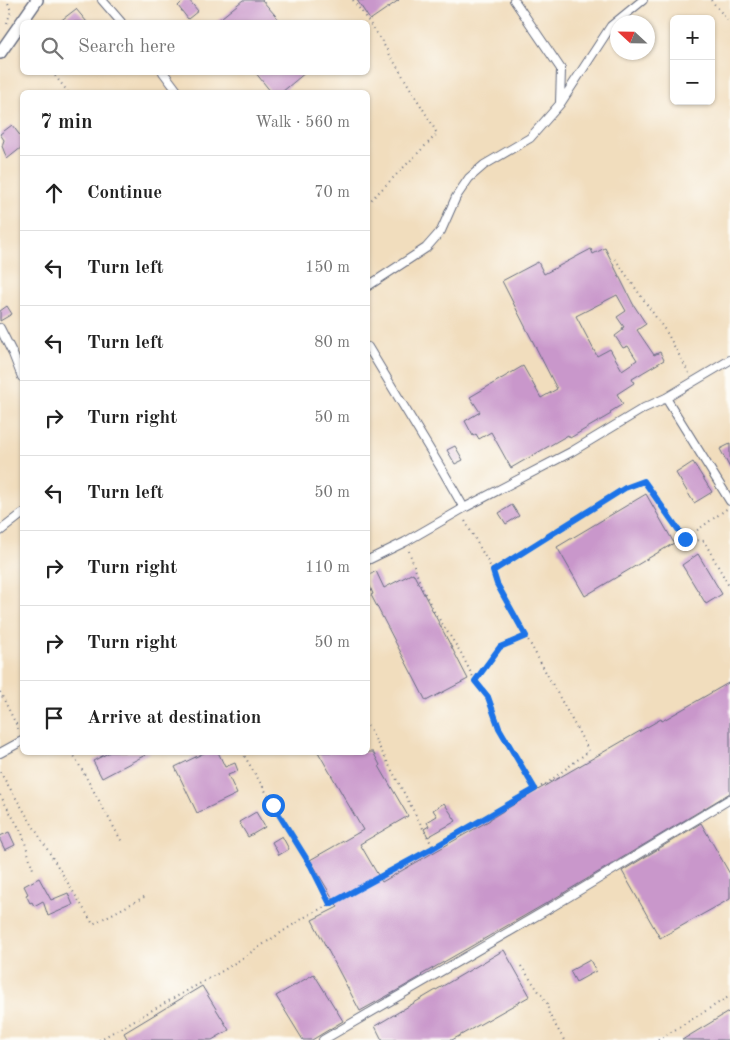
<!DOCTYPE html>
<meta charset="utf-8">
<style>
:root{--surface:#fff;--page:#f2f2f2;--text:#222;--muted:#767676;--line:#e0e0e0}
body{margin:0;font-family:"Old Standard TT",serif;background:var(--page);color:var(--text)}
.controls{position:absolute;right:15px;top:15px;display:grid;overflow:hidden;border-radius:8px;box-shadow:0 1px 4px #0004}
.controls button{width:45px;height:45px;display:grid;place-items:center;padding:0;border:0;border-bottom:1px solid var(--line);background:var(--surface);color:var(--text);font:25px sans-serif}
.compass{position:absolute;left:610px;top:15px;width:45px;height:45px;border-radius:50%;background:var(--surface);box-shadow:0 1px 4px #0004;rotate:292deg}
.stop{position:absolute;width:15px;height:15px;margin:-11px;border:4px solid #1a73e8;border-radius:50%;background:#fff}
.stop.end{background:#1a73e8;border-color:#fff;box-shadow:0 1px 5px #0008}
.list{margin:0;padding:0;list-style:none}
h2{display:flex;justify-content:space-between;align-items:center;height:65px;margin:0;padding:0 20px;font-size:21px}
h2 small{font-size:16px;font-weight:400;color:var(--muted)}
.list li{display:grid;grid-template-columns:32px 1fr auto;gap:15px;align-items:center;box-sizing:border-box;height:75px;padding:0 20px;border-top:1px solid var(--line)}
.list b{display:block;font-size:19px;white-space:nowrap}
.list em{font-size:16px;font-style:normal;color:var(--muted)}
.icon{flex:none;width:28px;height:28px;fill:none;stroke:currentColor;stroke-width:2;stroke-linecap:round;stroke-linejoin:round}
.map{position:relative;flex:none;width:730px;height:1040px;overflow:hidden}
.search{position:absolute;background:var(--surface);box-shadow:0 1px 4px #0004;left:20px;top:20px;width:350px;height:55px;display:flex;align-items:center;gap:12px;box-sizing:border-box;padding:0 18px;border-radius:8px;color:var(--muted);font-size:19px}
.panel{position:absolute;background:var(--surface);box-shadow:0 1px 4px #0004;left:20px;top:90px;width:350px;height:665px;border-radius:8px}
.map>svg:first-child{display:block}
.building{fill:#c997cb;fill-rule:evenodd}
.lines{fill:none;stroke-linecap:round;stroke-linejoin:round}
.street-casing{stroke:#666c7f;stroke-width:10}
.secondary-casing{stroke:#666c7f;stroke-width:14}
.path{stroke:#666c7f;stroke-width:2;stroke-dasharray:1 4;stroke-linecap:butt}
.street{stroke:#fff;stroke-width:8}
.secondary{stroke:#fff;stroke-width:11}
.route{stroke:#1a73e8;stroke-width:6}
</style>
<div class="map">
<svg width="730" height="1040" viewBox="0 0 730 1040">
<rect width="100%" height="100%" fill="#fdfcf7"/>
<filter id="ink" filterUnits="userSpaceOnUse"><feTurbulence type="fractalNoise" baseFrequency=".02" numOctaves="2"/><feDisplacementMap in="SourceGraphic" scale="10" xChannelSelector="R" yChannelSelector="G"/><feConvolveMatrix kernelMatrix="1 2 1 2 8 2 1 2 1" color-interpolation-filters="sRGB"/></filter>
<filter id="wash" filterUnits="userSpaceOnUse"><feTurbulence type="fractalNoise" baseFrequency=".0096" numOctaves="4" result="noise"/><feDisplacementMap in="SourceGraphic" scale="20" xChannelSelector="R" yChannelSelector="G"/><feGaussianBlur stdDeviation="1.12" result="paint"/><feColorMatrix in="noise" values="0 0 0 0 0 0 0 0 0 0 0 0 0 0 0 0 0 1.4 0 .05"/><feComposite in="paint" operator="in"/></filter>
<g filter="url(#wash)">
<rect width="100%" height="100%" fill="#f1ddbd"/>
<g id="blocks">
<path class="building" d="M 184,0 L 189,0 L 198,11 L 188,19 L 178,6 Z
M 243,0 L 262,0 L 281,22 L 216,22 Z
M 357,0 L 399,0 L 370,20 Z
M 76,9 L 87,22 L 59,22 Z
M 255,72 L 306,72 L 282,92 L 271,92 Z
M 12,125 L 22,138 L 22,147 L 7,159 L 2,146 L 4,140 L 0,134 Z
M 605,248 L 633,304 L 646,324 L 637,330 L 654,355 L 660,352 L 664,360 L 632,379 L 634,383 L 617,394 L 623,404 L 610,412 L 611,414 L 570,438 L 568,435 L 511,468 L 491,432 L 479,439 L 476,434 L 473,436 L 465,421 L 480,412 L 470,397 L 523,366 L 541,398 L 557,389 L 502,281 L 538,262 L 544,274 L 591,249 L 593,254 ZM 617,295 L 626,311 L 617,317 L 624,327 L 622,328 L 623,330 L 615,336 L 623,348 L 628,346 L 637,360 L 622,370 L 610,349 L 597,356 L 576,316 Z
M 7,306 L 12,314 L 0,321 L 0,311 Z
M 730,444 L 730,468 L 720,449 Z
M 455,446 L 463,460 L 455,464 L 447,450 Z
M 693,462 L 712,492 L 694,503 L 676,473 Z
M 646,494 L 674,543 L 585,596 L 557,547 Z
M 512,505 L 519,516 L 506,524 L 499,513 Z
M 698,554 L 722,594 L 706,604 L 682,565 Z
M 376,571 L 384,588 L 413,573 L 468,679 L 426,701 L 371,595 L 373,594 L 368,582 L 368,576 Z
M 730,682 L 730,793 L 552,900 L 421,975 L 422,976 L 396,991 L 360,1011 L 312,920 L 338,907 L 310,860 L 363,830 L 318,752 L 373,752 L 380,765 L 379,766 L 408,816 L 360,844 L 382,882 L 490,820 L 490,819 L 529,795 L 661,719 L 662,721 Z
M 110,752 L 151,752 L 102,778 L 93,761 Z
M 206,752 L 218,752 L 225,767 L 235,763 L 238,771 L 228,775 L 237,794 L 197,813 L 175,767 Z
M 444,803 L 456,821 L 428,837 L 424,829 L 429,826 L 427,822 L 437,816 L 433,810 Z
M 256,812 L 265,827 L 248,837 L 239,822 Z
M 701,823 L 730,874 L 730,899 L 660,938 L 622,871 Z
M 9,832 L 15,845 L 5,850 L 0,840 L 0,836 Z
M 282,836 L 289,849 L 279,855 L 272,842 Z
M 39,878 L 51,900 L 68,893 L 73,905 L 48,916 L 43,901 L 34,906 L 32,902 L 30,903 L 26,895 L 28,894 L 24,886 Z
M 504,950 L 530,996 L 452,1040 L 382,1040 L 375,1026 Z
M 590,960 L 596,971 L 576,982 L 570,971 Z
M 314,974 L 343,1021 L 312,1040 L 303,1040 L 276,996 Z
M 202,986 L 229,1030 L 212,1040 L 128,1040 L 124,1033 Z
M 730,1011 L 730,1040 L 682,1040 Z"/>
</g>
</g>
<g filter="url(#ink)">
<use href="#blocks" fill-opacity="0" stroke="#666c7f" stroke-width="1"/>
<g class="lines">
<g class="street-casing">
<path id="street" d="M 102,0 L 121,22
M 514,0 L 561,69 L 560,103
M 163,72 L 178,92
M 368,286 L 426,248 L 441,231 L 456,197 L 469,178 L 484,165 L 530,138 L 560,104 L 611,26 L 643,0
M 0,328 L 13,354 L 22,377
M 368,347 L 444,473 L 464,508
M 666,398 L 730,501
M 0,531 L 22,514
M 368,560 L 405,542 L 464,508 L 571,452 L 644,408 L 666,398 L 730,360
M 0,753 L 22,741
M 323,1040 L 555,905 L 730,799"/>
</g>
<g class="secondary-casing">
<path id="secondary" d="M 0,53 L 37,0"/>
</g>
<path class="path" d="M 353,0 L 376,32 L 432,124 L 437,134 L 368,203
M 711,0 L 730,23
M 7,23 L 11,11 L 7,0
M 52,72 L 68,92
M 615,259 L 667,333 L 690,375
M 685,539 L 728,508
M 409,551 L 421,586 L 434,611 L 461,653 L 475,681
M 493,571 L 625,488 L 644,481 L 685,539 L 704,541 L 730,588
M 526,636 L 500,647 L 475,681 L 488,697 L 499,728 L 535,789
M 0,692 L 20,732
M 368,726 L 433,847
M 72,752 L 122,842
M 242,752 L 311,867 L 330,904
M 0,772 L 93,924 L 146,896
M 0,795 L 22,833 L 33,869
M 521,966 L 547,1003 L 549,1014 L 564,1040
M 99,1040 L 224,970 L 305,917 L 330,904 L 433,848 L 535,789 L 546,784 L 589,751 L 497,583 L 493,571 L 464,519
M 658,1040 L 730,996"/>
<use href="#street" class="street"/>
<use href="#secondary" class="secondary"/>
</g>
</g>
<g class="lines" filter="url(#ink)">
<path class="route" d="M 273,805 L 311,866 L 330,904 L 433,848 L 535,789 L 499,728 L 488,697 L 475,681 L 500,647 L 526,636 L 497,584 L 493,571 L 625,488 L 644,481 L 685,539"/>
</g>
</svg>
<div class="controls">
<button>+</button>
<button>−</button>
</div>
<svg class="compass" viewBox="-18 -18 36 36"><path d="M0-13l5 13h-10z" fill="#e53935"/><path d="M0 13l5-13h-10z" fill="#767676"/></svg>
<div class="stop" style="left:273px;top:805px"></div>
<div class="stop end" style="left:685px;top:539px"></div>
<div class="search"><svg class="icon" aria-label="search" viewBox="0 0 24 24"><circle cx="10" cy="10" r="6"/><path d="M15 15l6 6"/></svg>Search here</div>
<section class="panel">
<h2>7 min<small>Walk · 560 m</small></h2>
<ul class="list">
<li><svg class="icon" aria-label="ahead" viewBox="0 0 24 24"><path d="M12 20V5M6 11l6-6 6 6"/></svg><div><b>Continue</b></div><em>70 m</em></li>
<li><svg class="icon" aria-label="left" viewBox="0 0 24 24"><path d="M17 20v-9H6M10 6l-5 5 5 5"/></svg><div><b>Turn left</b></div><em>150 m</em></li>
<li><svg class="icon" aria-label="left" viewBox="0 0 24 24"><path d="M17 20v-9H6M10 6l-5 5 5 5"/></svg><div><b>Turn left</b></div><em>80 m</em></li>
<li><svg class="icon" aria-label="right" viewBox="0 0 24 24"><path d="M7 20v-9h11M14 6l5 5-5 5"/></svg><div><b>Turn right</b></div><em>50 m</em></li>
<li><svg class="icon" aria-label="left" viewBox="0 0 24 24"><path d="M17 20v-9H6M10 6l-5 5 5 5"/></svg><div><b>Turn left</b></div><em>50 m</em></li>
<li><svg class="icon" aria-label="right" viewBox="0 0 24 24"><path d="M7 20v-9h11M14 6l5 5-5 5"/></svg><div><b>Turn right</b></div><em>110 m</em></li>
<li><svg class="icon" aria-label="right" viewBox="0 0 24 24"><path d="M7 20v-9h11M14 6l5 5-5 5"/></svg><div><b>Turn right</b></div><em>50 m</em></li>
<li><svg class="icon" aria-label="arrive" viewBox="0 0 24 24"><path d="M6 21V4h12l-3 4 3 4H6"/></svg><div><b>Arrive at destination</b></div></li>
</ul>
</section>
</div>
